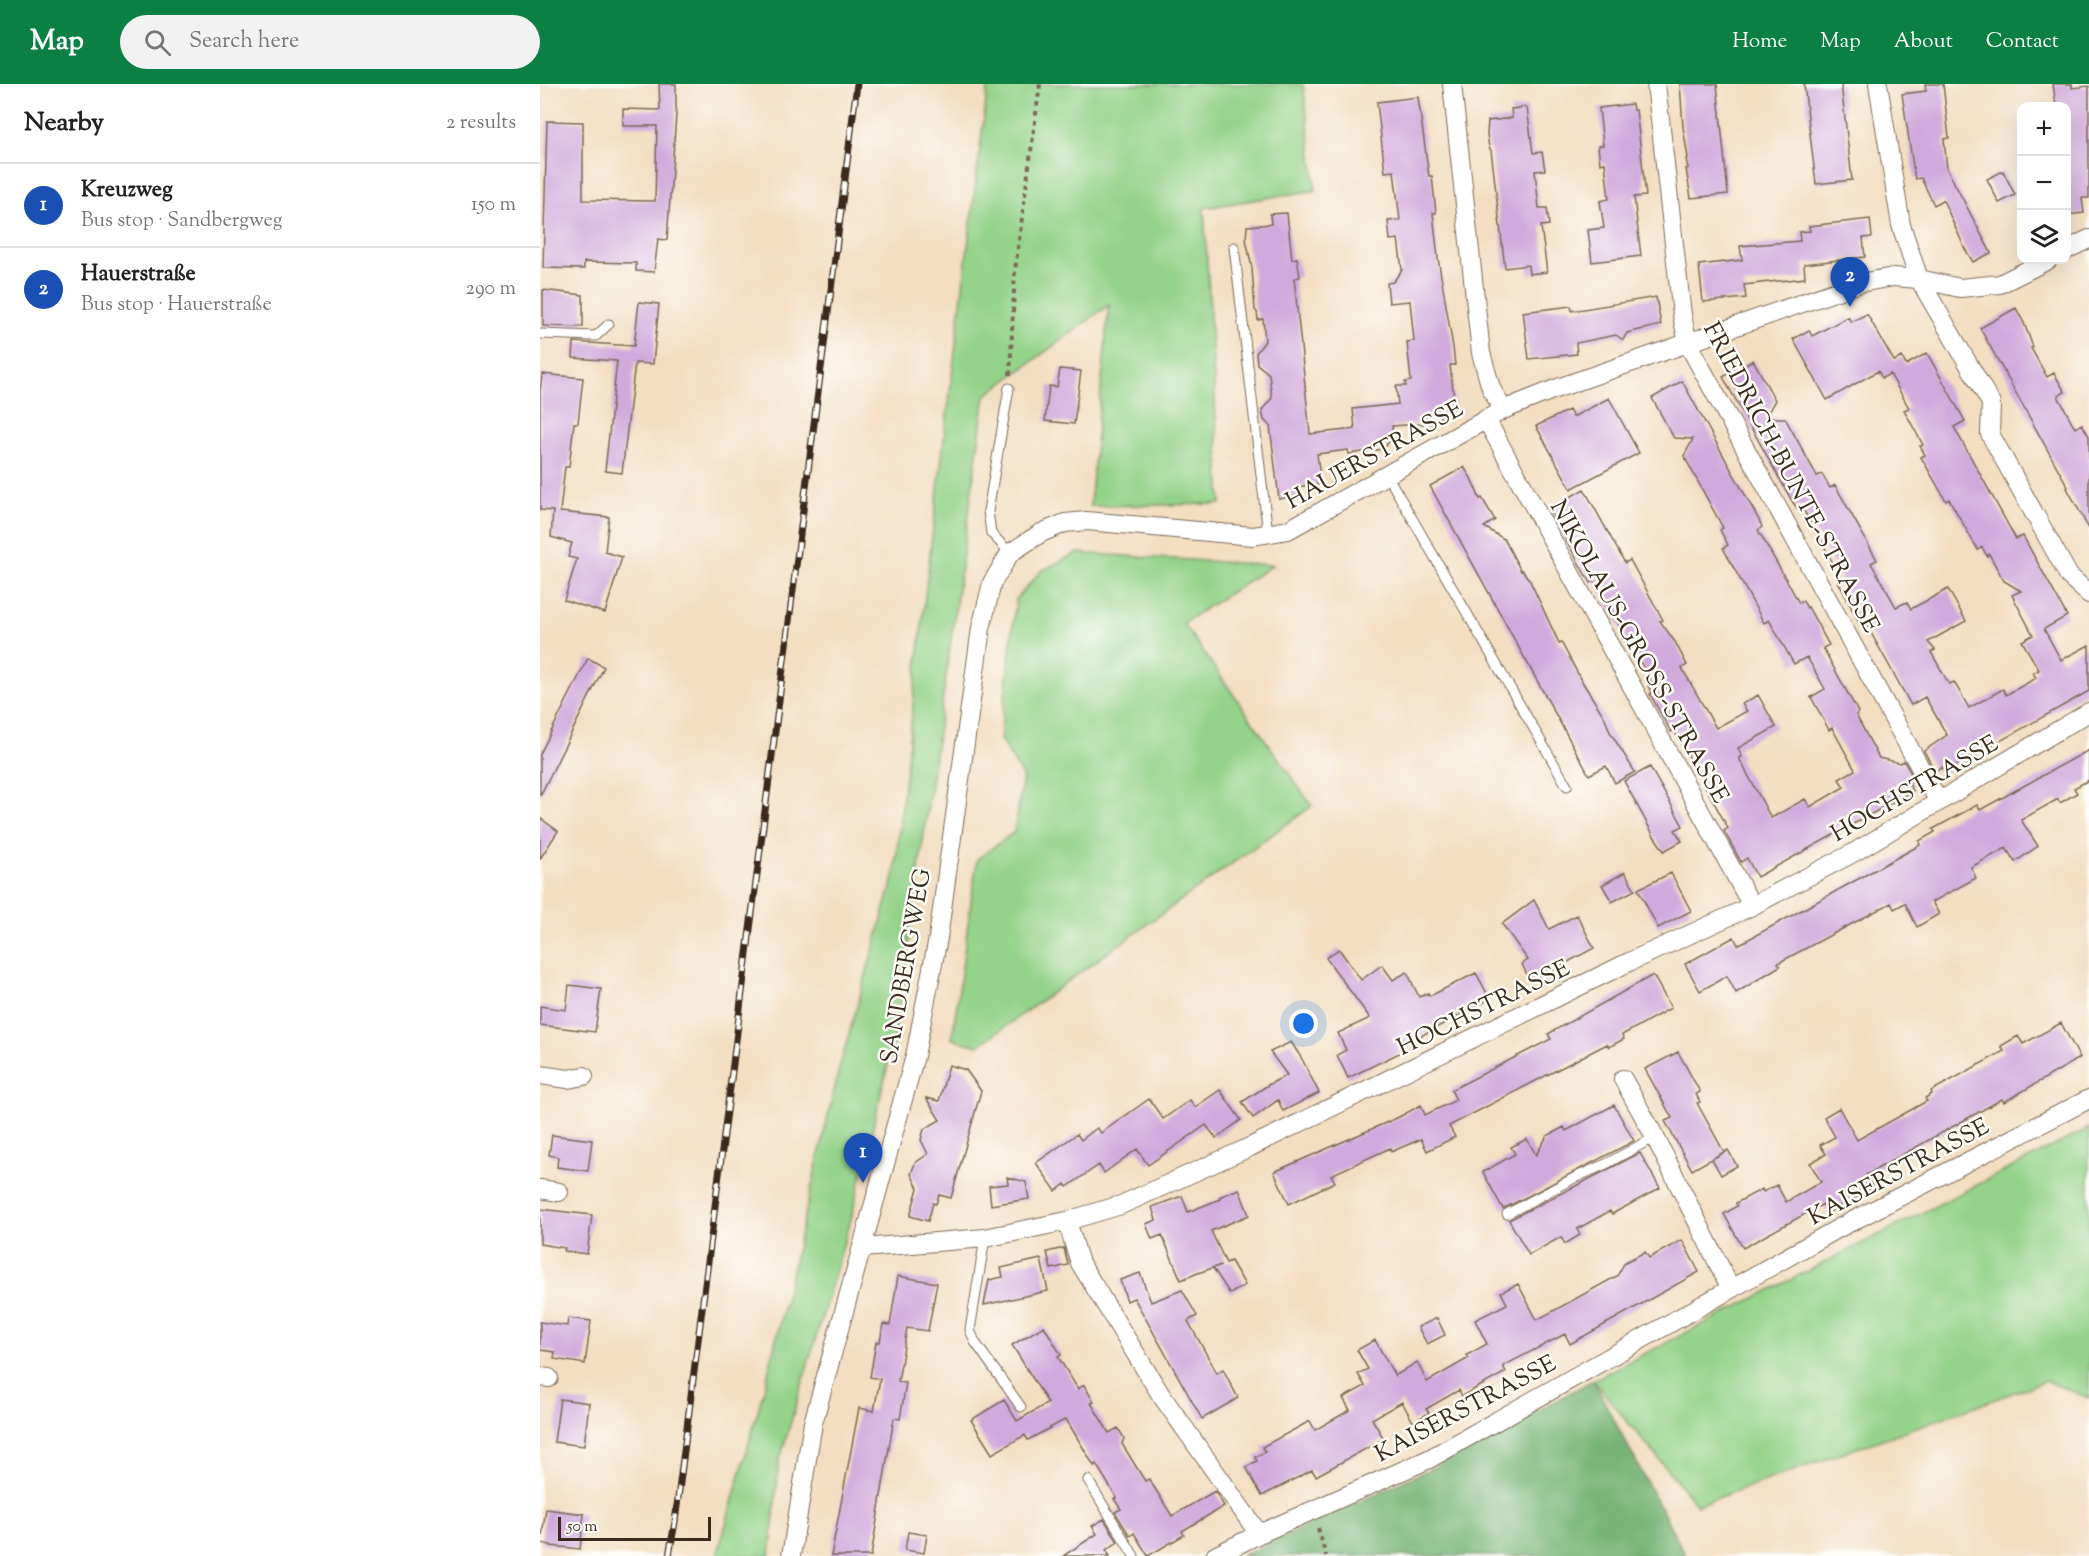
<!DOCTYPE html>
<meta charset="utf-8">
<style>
:root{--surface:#fff;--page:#f2f2f2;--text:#222;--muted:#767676;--line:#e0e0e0;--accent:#0b8043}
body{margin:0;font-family:"Sorts Mill Goudy",serif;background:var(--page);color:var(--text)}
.controls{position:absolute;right:18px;top:18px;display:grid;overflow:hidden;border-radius:12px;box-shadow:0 6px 24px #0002}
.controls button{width:54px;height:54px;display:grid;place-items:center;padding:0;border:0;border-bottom:2px solid var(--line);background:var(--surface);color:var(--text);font:30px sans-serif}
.scale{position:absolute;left:18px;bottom:15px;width:153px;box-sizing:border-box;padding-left:6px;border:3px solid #3b2a1e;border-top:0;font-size:16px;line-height:21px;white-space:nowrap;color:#3b2a1e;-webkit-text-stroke:4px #fdfcf7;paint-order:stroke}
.you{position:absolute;left:764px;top:940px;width:21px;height:21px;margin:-15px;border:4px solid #fff;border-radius:50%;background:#1a73e8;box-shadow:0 0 0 9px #1a73e833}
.badge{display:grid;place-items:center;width:39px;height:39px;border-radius:50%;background:var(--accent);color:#fff;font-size:20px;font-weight:700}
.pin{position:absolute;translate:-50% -50px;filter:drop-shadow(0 2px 3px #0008)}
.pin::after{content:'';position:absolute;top:32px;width:21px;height:18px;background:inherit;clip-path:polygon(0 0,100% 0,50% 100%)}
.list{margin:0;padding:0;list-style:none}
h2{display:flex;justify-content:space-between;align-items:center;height:78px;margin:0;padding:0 24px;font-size:26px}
h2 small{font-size:20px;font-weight:400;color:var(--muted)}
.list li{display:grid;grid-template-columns:39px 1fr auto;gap:18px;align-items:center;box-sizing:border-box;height:84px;padding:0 24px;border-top:2px solid var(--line)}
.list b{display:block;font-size:22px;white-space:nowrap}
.list p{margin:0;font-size:20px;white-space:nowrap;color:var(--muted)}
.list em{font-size:20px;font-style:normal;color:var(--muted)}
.icon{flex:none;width:33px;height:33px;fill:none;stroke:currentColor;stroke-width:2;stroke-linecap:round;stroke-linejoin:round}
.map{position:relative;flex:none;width:1549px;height:1472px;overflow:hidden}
header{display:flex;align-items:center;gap:36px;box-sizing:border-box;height:84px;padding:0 30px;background:var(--accent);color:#fff}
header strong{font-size:28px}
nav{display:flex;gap:33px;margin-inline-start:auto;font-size:21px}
.search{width:420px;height:54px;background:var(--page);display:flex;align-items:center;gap:15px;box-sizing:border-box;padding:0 21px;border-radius:33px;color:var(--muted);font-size:22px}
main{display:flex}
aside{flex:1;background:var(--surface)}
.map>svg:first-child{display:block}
.green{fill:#94d38a;stroke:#687e54;stroke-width:1.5}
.forest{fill:#77b576;stroke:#59704a;stroke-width:1.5}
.building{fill:#d1aadd}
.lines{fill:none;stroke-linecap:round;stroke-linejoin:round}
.lane-casing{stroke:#7b6957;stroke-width:11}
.street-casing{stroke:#7b6957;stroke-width:20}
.path{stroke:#7b6957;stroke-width:4;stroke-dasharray:4.5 4.5;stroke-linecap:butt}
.lane{stroke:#fff;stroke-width:9}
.street{stroke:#fff;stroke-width:18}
.rail-casing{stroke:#3b2a1e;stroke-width:7}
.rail{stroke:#fdfcf7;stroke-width:4.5;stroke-dasharray:14;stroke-linecap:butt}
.labels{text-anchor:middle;stroke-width:5;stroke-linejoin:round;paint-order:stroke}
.street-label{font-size:24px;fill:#3b2a1e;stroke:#fdfcf7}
</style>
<header>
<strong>Map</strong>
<div class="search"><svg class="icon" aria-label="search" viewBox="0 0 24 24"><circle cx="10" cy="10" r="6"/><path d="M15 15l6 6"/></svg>Search here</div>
<nav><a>Home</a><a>Map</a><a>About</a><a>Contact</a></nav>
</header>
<main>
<aside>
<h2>Nearby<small>2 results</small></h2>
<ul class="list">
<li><span class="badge" style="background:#1a4fb4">1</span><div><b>Kreuzweg</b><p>Bus stop · Sandbergweg</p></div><em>150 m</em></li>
<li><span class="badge" style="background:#1a4fb4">2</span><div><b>Hauerstraße</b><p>Bus stop · Hauerstraße</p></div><em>290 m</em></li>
</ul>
</aside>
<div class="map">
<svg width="1549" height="1472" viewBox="0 0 1549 1472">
<rect width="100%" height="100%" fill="#fdfcf7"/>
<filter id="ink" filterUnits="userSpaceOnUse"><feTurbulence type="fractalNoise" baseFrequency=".0167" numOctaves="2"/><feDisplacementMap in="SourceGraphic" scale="12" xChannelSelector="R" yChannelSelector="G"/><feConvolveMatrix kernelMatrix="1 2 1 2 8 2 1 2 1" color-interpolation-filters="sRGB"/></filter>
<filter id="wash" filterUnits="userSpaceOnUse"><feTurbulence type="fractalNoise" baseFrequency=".008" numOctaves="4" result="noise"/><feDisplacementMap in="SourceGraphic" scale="24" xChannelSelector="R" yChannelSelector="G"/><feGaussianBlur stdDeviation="1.35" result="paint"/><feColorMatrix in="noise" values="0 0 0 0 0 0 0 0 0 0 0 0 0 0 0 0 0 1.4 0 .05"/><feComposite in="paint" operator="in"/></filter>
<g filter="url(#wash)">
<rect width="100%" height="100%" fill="#f3dec1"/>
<path class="green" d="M 448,0 L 763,0 L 776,106 L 664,124 L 681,420 L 550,422 L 569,221 L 445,312 L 357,943 L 311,1135 L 239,1378 L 230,1472 L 177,1472 L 226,1298 L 299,985 L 354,793 L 387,494 Z
M 537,469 L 733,481 L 643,539 L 772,722 L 438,962 L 412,955 L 437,775 L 474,748 L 483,693 L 460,655 L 476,515 L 501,487 Z
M 1549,1044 L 1549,1314 L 1506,1297 L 1157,1421 L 1053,1296 Z"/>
<path class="forest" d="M 1053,1296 L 1146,1472 L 701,1472 L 890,1385 Z"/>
<g id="blocks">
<path class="building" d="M 119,0 L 136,0 L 136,31 L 127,156 L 118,155 L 114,188 L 96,187 L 96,179 L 44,178 L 44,185 L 3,184 L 7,37 L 43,38 L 43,116 L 115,117 L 117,42 L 83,42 L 83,25 L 120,26 Z
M 1140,0 L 1177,0 L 1188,110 L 1151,114 L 1146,85 L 1148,84 L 1146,75 L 1148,74 L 1143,43 Z
M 1264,0 L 1301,0 L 1312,96 L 1276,100 Z
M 1385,0 L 1403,0 L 1409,54 L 1404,55 L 1407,85 L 1451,169 L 1433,178 L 1425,165 L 1403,116 L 1394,121 L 1381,94 L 1375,95 L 1362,10 L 1386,7 Z
M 1513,0 L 1532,0 L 1532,4 L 1549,2 L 1549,114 L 1542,114 L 1544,129 L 1527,131 L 1527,22 L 1516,22 Z
M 878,13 L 889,92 L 892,92 L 896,129 L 893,129 L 898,174 L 913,263 L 915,281 L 910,281 L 915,323 L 904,328 L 895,339 L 852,342 L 853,353 L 843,365 L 809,370 L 808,366 L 777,370 L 781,400 L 756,403 L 757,412 L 739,415 L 730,342 L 724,336 L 722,326 L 732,314 L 729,290 L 717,280 L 716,269 L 725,257 L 723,235 L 718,236 L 717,228 L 715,226 L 712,184 L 706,155 L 707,142 L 731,140 L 730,130 L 747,129 L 752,175 L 757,174 L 760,193 L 754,194 L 770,350 L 815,345 L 813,325 L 858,320 L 856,302 L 866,302 L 865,298 L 871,297 L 867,258 L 874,257 L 870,217 L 849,219 L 847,199 L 853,198 L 862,186 L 858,155 L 850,156 L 848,137 L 860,136 L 854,87 L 845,88 L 837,18 Z
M 1092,20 L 1093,26 L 1096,26 L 1106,112 L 1094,113 L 1101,172 L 1052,178 L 1048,146 L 1064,144 L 1060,117 L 1069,115 L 1065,79 L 1060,80 L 1058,62 L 1063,61 L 1059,24 Z
M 987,23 L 993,69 L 1002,68 L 1005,86 L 995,87 L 999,124 L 1007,124 L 1009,141 L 1001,142 L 1007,188 L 989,190 L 988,181 L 965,184 L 951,66 L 949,64 L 947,50 L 948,37 L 972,34 L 971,25 Z
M 1463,87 L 1475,111 L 1459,119 L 1447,95 Z
M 1330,135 L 1332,153 L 1323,154 L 1325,173 L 1264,180 L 1265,194 L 1204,201 L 1206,214 L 1163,218 L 1159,181 L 1202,176 L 1200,162 L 1260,157 L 1259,148 L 1270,147 L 1269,142 Z
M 3,206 L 43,211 L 43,243 L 3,242 Z
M 1116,213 L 1121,241 L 1087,249 L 1083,256 L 1076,251 L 1036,259 L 1037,270 L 989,275 L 983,228 L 1031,222 L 1032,227 Z
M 99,218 L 119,220 L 113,280 L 95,279 L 82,389 L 65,387 L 77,277 L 33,274 L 34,258 L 94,262 Z
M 1476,224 L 1484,239 L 1493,263 L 1491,264 L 1507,293 L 1514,289 L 1525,308 L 1518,312 L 1535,344 L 1542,340 L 1549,352 L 1549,445 L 1527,404 L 1528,403 L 1440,244 Z
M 1327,230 L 1354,277 L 1362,273 L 1366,281 L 1387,269 L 1425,337 L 1414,343 L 1476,455 L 1483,452 L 1527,532 L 1504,545 L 1521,576 L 1549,561 L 1549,607 L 1405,688 L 1402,683 L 1395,687 L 1384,667 L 1407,651 L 1385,613 L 1371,621 L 1326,540 L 1321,543 L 1298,497 L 1301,495 L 1282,458 L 1261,422 L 1257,424 L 1252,417 L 1183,293 L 1213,276 L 1235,316 L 1225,334 L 1245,334 L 1277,392 L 1282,390 L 1290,404 L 1295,401 L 1337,476 L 1331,479 L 1356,523 L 1367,518 L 1371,525 L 1408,505 L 1426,537 L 1388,558 L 1395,566 L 1391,568 L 1409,600 L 1414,598 L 1429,624 L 1463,605 L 1466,611 L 1496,594 L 1493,589 L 1499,586 L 1482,557 L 1493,551 L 1472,511 L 1481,507 L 1464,497 L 1449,470 L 1447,472 L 1442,463 L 1438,466 L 1409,415 L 1406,417 L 1381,373 L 1385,371 L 1380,362 L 1383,361 L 1364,326 L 1369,324 L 1350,290 L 1342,294 L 1338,287 L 1287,316 L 1253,255 L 1269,246 L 1272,252 L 1308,233 L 1311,238 Z
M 520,285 L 541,287 L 534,340 L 505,337 L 509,302 L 517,303 Z
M 2,290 L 43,294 L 38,339 L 34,339 L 29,383 L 25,383 L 20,428 L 69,433 L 65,468 L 82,473 L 65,529 L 24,516 L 37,475 L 28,473 L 32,459 L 11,453 L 13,427 L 0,426 L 0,309 Z
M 1142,297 L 1219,436 L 1222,443 L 1218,446 L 1251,504 L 1259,519 L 1263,517 L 1267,524 L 1268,523 L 1289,561 L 1283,564 L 1318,628 L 1316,631 L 1339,674 L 1360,679 L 1364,677 L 1375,697 L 1369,700 L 1373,707 L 1217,793 L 1207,774 L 1201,778 L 1184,747 L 1188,744 L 1134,646 L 1131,648 L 1110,610 L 1112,609 L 1108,602 L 1112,599 L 1104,585 L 1054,497 L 1051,499 L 1047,492 L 1046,492 L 1009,425 L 1044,405 L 1085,479 L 1090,476 L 1123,536 L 1120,537 L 1135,558 L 1147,581 L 1142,584 L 1176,644 L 1207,627 L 1202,620 L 1218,611 L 1236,643 L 1198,664 L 1202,673 L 1199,674 L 1231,734 L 1265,715 L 1270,723 L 1304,703 L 1299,695 L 1315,686 L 1292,644 L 1289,646 L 1271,613 L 1285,605 L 1267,573 L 1254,580 L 1229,536 L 1224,539 L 1183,464 L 1188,461 L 1180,446 L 1183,444 L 1144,372 L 1153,355 L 1134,354 L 1112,314 Z
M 1069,314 L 1099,369 L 1031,405 L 996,342 L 1029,326 L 1033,333 Z
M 924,383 L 931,394 L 940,415 L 942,414 L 955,436 L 944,443 L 964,455 L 981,487 L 982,486 L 990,497 L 1019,559 L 1021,558 L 1043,599 L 1065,634 L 1070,648 L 1095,688 L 1075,699 L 1066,682 L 1049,691 L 890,402 Z
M 48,574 L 64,583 L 0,712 L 0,670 Z
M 1549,666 L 1549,696 L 1534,704 L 1537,709 L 1520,719 L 1518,715 L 1481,736 L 1498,762 L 1475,778 L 1466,764 L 1431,783 L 1436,794 L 1392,818 L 1399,830 L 1377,843 L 1365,819 L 1354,825 L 1351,819 L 1238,879 L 1240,882 L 1196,909 L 1187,892 L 1160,907 L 1145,880 L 1194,853 L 1198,861 L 1380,761 L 1379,757 L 1395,748 L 1393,745 L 1437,721 L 1440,726 Z
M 1110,683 L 1143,742 L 1135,746 L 1142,757 L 1124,767 L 1114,752 L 1084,697 Z
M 0,734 L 18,747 L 0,775 Z
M 1085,788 L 1095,806 L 1072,818 L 1062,801 Z
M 1131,789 L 1151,827 L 1118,844 L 1098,805 Z
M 994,816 L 1009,845 L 1037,831 L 1054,864 L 1011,887 L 1014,894 L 993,904 L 982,880 L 988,876 L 962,840 Z
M 799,865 L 821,896 L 842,881 L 853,896 L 867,888 L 879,913 L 888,909 L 890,912 L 936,889 L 950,915 L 875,955 L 878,960 L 808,994 L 797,971 L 806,966 L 798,949 L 830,934 L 786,874 Z
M 1113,891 L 1131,924 L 1082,951 L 1084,955 L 1069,963 L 1067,960 L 909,1042 L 915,1053 L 887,1067 L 881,1055 L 851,1068 L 850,1064 L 791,1091 L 795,1098 L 749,1120 L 734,1088 L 859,1033 L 881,1021 L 885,1031 L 916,1016 L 911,1006 L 1011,955 L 1008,950 Z
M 29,901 L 61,905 L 55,948 L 0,941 L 0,922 L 26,926 Z
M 1521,939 L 1540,974 L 1464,1018 L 1462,1015 L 1326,1091 L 1333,1104 L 1287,1129 L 1283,1120 L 1203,1164 L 1184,1130 L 1197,1122 L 1196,1119 L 1222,1105 L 1223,1108 L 1237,1101 L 1246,1118 L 1281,1098 L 1270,1079 L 1286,1070 L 1280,1061 L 1295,1053 L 1284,1033 L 1299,1024 L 1317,1056 L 1387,1017 L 1385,1014 L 1392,1010 L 1391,1007 L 1464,967 L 1461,962 L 1478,952 L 1483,960 Z
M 751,958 L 762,975 L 779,1009 L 743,1027 L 738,1016 L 713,1034 L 702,1018 L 728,1001 L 747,991 L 730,968 Z
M 1138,968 L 1160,1008 L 1156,1010 L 1160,1018 L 1157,1019 L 1184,1068 L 1152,1086 L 1125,1037 L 1132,1034 L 1105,985 Z
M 409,981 L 426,986 L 441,1007 L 411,1114 L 399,1111 L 396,1120 L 393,1119 L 388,1137 L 370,1132 L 378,1104 L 371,1090 L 375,1079 L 388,1070 L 381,1056 L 384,1045 L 400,1036 L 386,1014 L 399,1017 Z
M 680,1006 L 701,1036 L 676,1054 L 666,1041 L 608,1081 L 597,1065 L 564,1089 L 559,1081 L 527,1103 L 525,1100 L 516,1107 L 496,1079 L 537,1050 L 541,1056 L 557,1044 L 561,1049 L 609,1015 L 623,1035 L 650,1016 L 655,1023 Z
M 1074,1021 L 1094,1057 L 963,1125 L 943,1088 L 975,1070 L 971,1063 L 987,1055 L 996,1071 L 1007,1052 L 1024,1043 L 1026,1047 Z
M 12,1051 L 52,1056 L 48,1087 L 17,1083 L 18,1073 L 9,1071 Z
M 1188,1066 L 1197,1082 L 1181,1091 L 1172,1075 Z
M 1100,1069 L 1120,1104 L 1072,1130 L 1070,1127 L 1037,1145 L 1040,1151 L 1025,1160 L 1021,1153 L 989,1171 L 969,1136 Z
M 467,1093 L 486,1098 L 489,1115 L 451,1121 L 449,1102 L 468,1100 Z
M 699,1105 L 709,1131 L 671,1147 L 686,1179 L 691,1177 L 705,1201 L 690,1210 L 673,1184 L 681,1181 L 658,1189 L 641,1196 L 622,1151 L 612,1155 L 606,1140 L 616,1136 L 612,1123 L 642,1112 L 648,1128 L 680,1115 L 679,1113 Z
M 0,1125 L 52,1131 L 47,1170 L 24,1167 L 25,1164 L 0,1160 Z
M 1142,1156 L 1159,1188 L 1030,1260 L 1025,1250 L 963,1282 L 966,1288 L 922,1312 L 919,1306 L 886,1325 L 889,1329 L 873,1338 L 862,1318 L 832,1335 L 844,1355 L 776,1392 L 772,1386 L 722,1412 L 706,1383 L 717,1377 L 715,1373 L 725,1368 L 722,1363 L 770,1337 L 775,1346 L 810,1326 L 803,1314 L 825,1302 L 818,1290 L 828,1285 L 817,1266 L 835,1256 L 855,1292 L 877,1278 L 887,1298 L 929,1274 L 927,1271 L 947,1260 L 935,1236 L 967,1220 L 961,1208 L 978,1200 L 997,1236 L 1077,1192 L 1085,1178 L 1105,1168 L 1109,1174 Z
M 524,1164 L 528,1181 L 511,1185 L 507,1168 Z
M 501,1175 L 508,1207 L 444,1221 L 449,1196 L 463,1193 L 461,1184 Z
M 600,1189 L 611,1218 L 642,1206 L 657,1232 L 648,1237 L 677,1289 L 683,1285 L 698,1314 L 662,1335 L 594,1214 L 587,1217 L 580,1196 Z
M 358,1192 L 397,1199 L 388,1247 L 367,1244 L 358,1298 L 366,1299 L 360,1335 L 354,1334 L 331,1472 L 291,1472 L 319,1324 L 334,1327 L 340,1295 L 330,1293 L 336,1258 L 340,1258 L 343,1240 L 350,1241 Z
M 28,1234 L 51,1237 L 45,1280 L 14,1275 L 15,1268 L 0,1266 L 0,1238 L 27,1242 Z
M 897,1234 L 905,1251 L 887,1260 L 878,1243 Z
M 504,1242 L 521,1271 L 518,1273 L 538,1305 L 544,1301 L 554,1318 L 551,1319 L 569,1349 L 578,1344 L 584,1354 L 582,1360 L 605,1397 L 609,1395 L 632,1432 L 675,1407 L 684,1422 L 642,1447 L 644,1451 L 608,1472 L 594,1449 L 590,1452 L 575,1428 L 581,1425 L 574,1415 L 577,1414 L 556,1380 L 554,1382 L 526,1335 L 488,1356 L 485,1351 L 452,1370 L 431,1336 L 464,1316 L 477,1337 L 508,1319 L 472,1261 Z
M 20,1315 L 49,1319 L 44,1362 L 14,1358 Z
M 6,1425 L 44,1430 L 40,1465 L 11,1462 L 11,1461 L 1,1459 Z
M 564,1435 L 578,1458 L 566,1466 L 570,1472 L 523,1472 L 557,1450 L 552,1442 Z
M 368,1448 L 387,1451 L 384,1469 L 365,1466 Z"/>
</g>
</g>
<g filter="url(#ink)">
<use href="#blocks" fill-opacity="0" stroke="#7b6957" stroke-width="1.5"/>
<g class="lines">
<g class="lane-casing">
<path id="lane" d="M 694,163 L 728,450
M 0,250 L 56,252 L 69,240
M 469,304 L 448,427 L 451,449 L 470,469
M 847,391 L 1027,702
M 967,1130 L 1036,1093 L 1066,1080 L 1115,1053
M 445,1154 L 430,1246 L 435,1258 L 481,1323
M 548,1396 L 594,1472"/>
</g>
<g class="street-casing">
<path id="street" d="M 912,0 L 941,269 L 951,304 L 963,326
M 1116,0 L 1142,231 L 1148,260 L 1399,718
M 1338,0 L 1361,141 L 1379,195 L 1451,319 L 1450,350 L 1529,492 L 1549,510
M 1526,166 L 1549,155
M 946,335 L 1212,822
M 0,991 L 28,995 L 44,992
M 1083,995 L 1115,1053 L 1191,1205
M 0,1105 L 19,1108
M 527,1137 L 540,1179 L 621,1311 L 719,1450
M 323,1164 L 445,1154 L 527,1137 L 581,1121 L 710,1063 L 1089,878 L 1212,822 L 1313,769 L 1549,628
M 0,1293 L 9,1294
M 251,1472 L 273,1339 L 375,972 L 398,854 L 441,544 L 452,499 L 470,469 L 501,449 L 525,439 L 547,437 L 713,452 L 748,446 L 963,326 L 1015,305 L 1320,199 L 1353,193 L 1379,195 L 1420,204 L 1460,200 L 1508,176
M 675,1472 L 719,1450 L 889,1375 L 1299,1144 L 1549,1015"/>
</g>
<path class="path" d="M 470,291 L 475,186 L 500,0
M 778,1444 L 786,1472"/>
<use href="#lane" class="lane"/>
<use href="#street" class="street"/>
<g class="rail-casing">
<path id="rail" d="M 129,1472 L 135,1438 L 317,0"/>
</g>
<use href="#rail" class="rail"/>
</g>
</g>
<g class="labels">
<g class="street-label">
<text transform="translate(834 370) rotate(-29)" y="8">HAUERSTRASSE</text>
<text transform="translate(1252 393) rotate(62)" y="8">FRIEDRICH-BUNTE-STRASSE</text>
<text transform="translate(1100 567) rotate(61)" y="8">NIKOLAUS-GROSS-STRASSE</text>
<text transform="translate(1374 704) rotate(-30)" y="8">HOCHSTRASSE</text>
<text transform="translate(365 882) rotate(-80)" y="8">SANDBERGWEG</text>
<text transform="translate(943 923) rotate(-26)" y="8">HOCHSTRASSE</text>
<text transform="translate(1358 1087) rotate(-28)" y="8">KAISERSTRASSE</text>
<text transform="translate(925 1324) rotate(-28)" y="8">KAISERSTRASSE</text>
</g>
</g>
</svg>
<div class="controls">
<button>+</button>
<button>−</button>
<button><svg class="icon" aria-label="layers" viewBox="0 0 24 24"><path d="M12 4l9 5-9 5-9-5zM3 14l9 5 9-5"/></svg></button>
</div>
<div class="scale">50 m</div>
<div class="you"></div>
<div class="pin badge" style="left:323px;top:1099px;background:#1a4fb4">1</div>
<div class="pin badge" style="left:1310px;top:223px;background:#1a4fb4">2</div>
</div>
</main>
